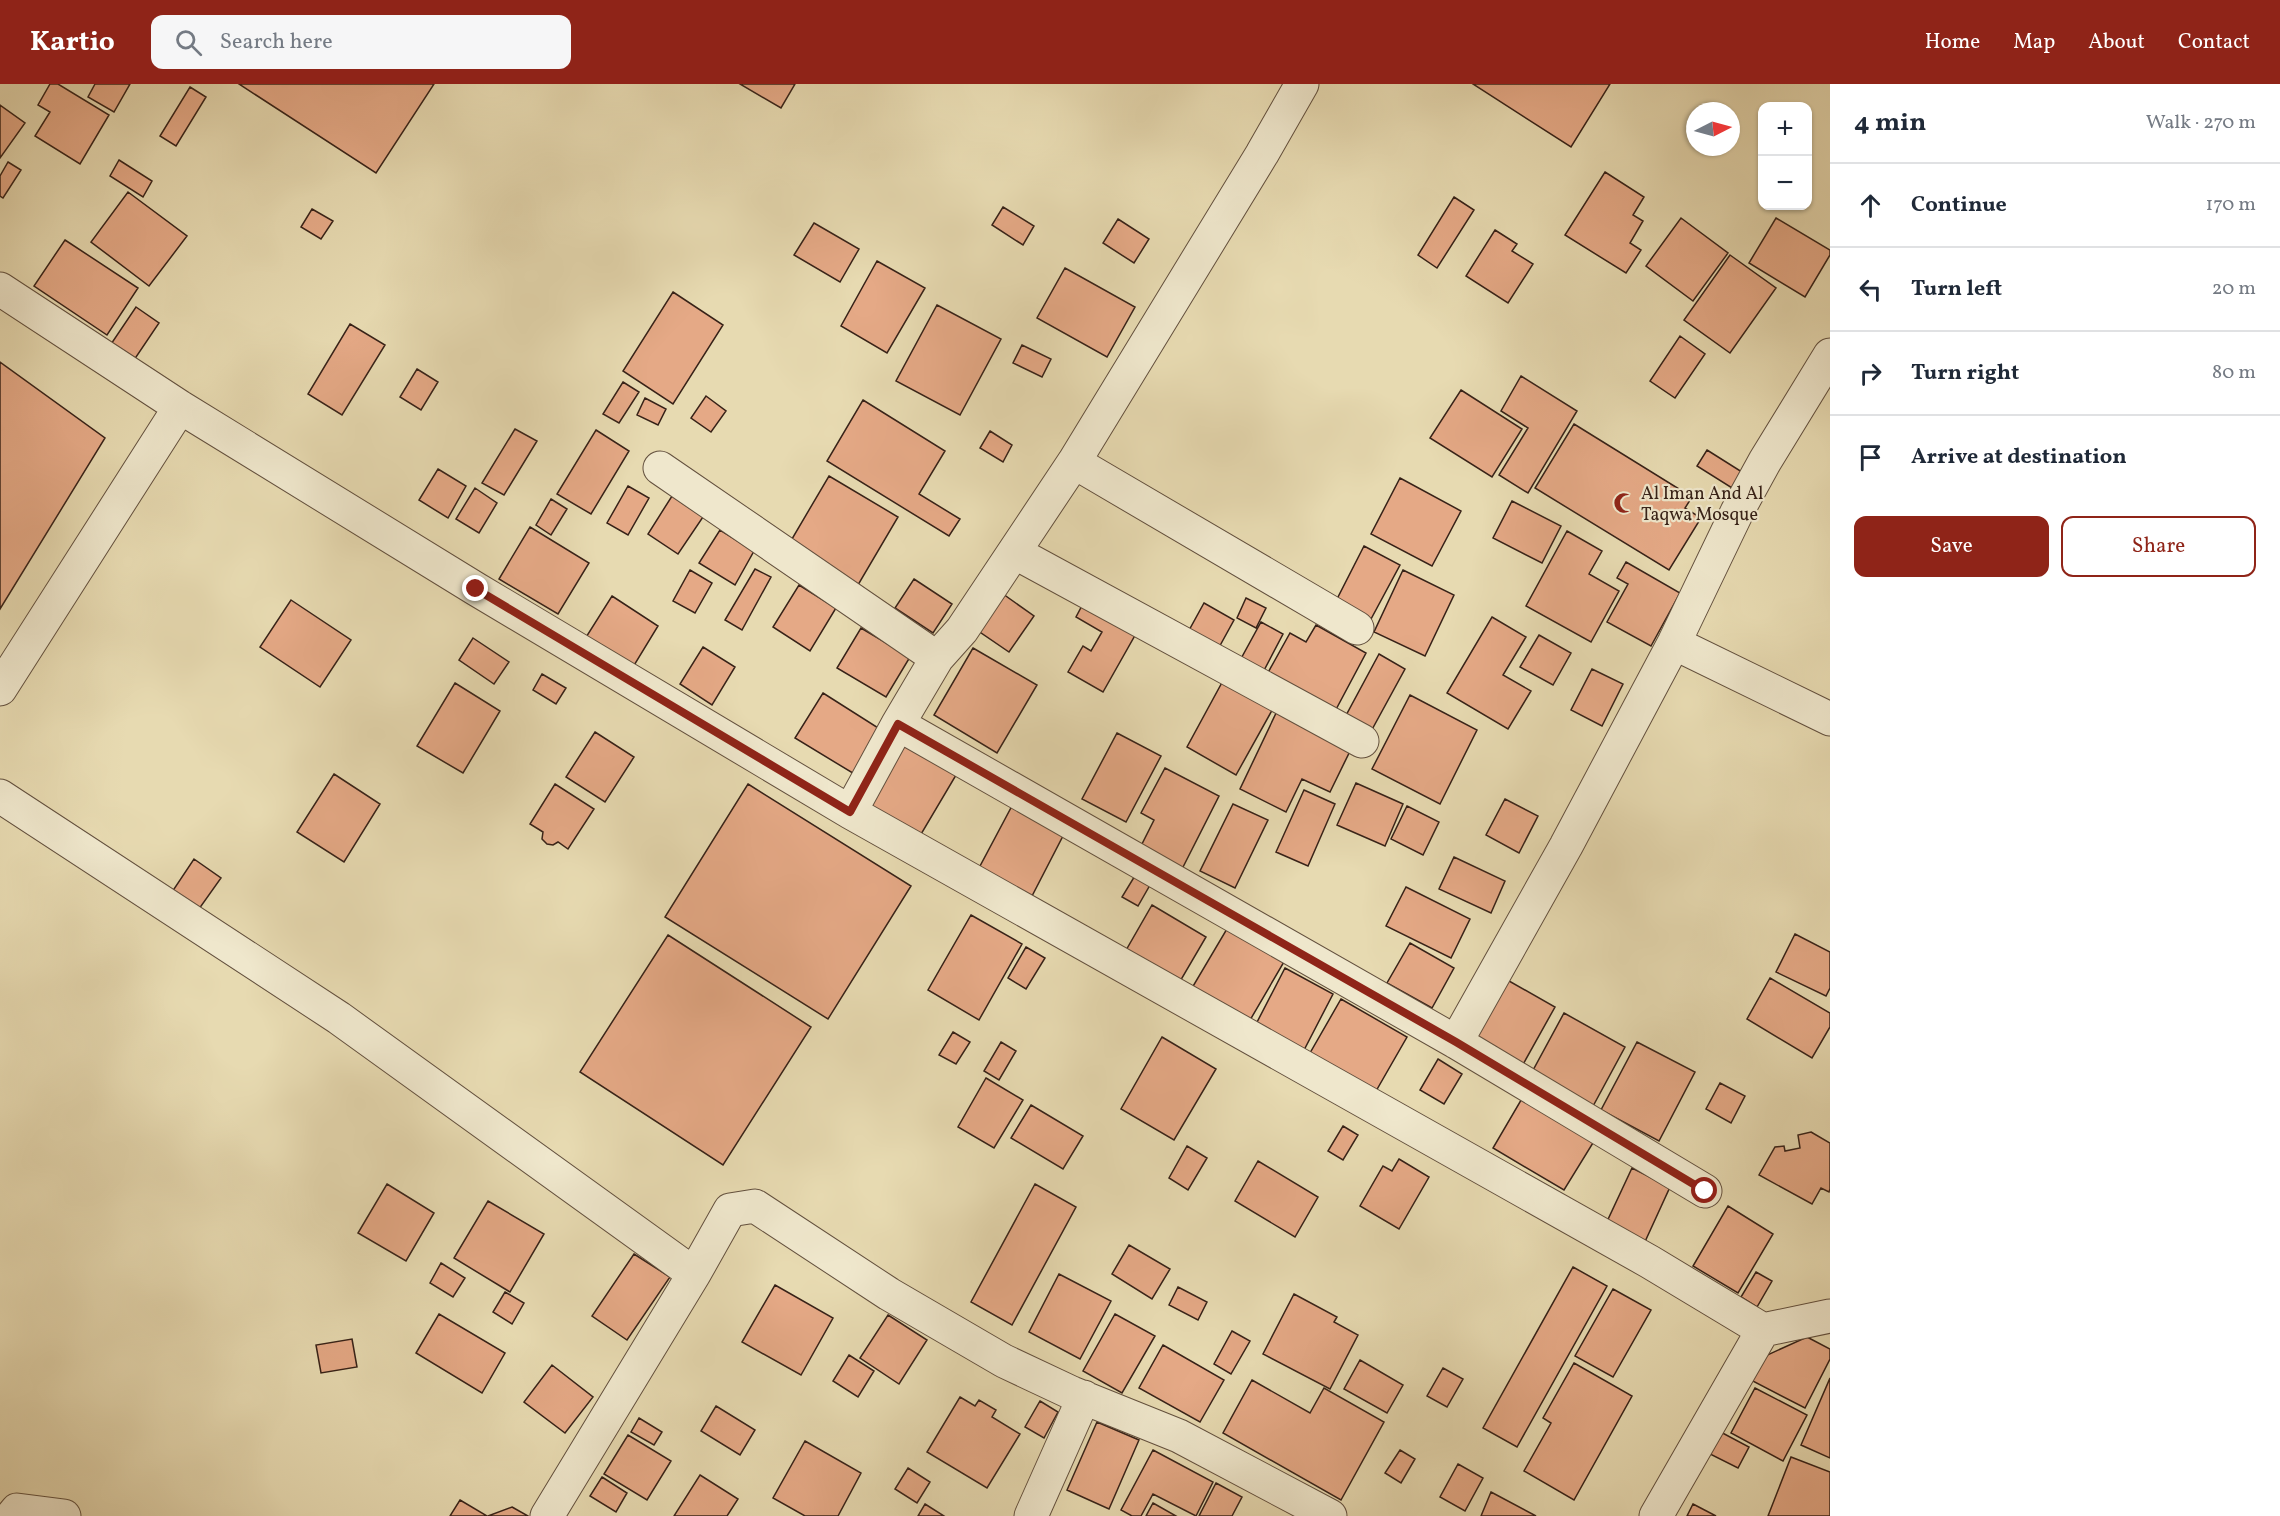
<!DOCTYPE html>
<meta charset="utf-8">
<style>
:root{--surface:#fff;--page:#f6f6f7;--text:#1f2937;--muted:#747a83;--line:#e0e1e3;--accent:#8f2418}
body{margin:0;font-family:Vollkorn,serif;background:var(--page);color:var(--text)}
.controls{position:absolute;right:18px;top:18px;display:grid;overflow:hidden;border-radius:12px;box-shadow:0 2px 4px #0004}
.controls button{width:54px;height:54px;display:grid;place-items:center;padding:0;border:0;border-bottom:2px solid var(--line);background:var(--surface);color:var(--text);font:30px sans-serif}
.compass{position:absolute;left:1686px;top:18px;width:54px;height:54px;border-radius:50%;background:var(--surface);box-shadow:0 2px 4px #0004;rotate:84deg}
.stop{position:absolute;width:18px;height:18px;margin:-14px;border:4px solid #8f2418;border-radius:50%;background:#fff}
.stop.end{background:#8f2418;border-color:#fff;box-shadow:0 2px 6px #0008}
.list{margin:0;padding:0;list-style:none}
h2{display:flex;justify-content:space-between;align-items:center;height:78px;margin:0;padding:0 24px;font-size:26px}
h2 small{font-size:20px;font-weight:400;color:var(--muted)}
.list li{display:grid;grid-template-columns:39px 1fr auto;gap:18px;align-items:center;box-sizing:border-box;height:84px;padding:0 24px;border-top:2px solid var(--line)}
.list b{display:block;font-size:22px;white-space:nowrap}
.list em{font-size:20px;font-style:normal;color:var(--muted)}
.actions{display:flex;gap:12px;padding:18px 24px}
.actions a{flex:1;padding:14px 0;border:2px solid var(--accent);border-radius:12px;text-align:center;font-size:21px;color:var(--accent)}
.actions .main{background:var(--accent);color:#fff}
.icon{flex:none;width:33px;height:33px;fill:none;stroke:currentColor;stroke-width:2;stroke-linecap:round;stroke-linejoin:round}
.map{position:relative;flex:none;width:1830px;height:1432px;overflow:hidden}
header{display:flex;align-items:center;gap:36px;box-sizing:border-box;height:84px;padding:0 30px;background:var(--accent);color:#fff}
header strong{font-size:28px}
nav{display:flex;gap:33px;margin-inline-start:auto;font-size:21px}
.search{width:420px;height:54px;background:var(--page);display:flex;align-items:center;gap:15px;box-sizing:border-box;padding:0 21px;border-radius:12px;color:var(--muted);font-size:22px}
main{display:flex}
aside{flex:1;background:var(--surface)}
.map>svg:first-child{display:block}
.building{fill:#e5a986;stroke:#372218;stroke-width:1.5}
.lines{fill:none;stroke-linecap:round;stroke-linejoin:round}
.minor-casing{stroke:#63503e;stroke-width:35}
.minor{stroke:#efe7cc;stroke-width:33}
.route{stroke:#8f2418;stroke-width:8}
.labels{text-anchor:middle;stroke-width:4.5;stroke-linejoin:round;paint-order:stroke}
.poi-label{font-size:18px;fill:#372218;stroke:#efe7cc;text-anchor:start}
</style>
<header>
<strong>Kartio</strong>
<div class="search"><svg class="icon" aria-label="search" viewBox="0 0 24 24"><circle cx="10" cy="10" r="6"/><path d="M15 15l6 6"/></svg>Search here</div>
<nav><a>Home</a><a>Map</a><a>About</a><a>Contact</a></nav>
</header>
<main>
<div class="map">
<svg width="1830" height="1432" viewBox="0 0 1830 1432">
<rect width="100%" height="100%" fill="#e7dab1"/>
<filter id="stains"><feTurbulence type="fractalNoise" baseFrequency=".00333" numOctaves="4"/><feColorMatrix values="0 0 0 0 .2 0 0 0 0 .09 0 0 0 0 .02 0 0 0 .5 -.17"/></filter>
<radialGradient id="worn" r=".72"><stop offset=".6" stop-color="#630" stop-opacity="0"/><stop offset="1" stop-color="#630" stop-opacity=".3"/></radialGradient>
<path class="building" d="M 50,0 L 58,0 L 109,31 L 80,80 L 35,52 L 50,28 L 38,21 Z
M 95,0 L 130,0 L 114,28 L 88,13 Z
M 239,0 L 434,0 L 376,89 Z
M 740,0 L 795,0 L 781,24 Z
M 1473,0 L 1610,0 L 1571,63 Z
M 190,3 L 206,13 L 176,62 L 160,52 Z
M 0,21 L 25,39 L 0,74 Z
M 119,76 L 152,97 L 143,113 L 110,92 Z
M 8,78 L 21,86 L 3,114 L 0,112 L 0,92 Z
M 1605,88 L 1644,113 L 1633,131 L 1643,137 L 1630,159 L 1641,166 L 1626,189 L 1565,151 Z
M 128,108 L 187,152 L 149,202 L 91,158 Z
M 1454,113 L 1474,126 L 1437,184 L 1418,171 Z
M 1003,123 L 1034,142 L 1023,161 L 992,141 Z
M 312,125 L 333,137 L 321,155 L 301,143 Z
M 1681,134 L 1728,169 L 1693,217 L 1646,182 Z
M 1776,134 L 1830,166 L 1830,171 L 1805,213 L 1749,179 Z
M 1118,135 L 1149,155 L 1134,179 L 1103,159 Z
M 814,139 L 859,165 L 840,198 L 794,171 Z
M 1495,146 L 1517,160 L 1512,167 L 1533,180 L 1508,219 L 1466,192 Z
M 65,156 L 138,204 L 107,251 L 34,202 Z
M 1730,171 L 1776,204 L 1730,269 L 1684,236 Z
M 877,177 L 925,204 L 887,269 L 841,242 Z
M 1065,184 L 1135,223 L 1107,273 L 1037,234 Z
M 673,208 L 723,241 L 673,320 L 623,287 Z
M 937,221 L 1001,255 L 960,331 L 896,297 Z
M 136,223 L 159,239 L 130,282 L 107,266 Z
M 350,240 L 385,261 L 342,331 L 308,310 Z
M 1680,252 L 1705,270 L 1675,314 L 1650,297 Z
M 1022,261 L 1051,275 L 1042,293 L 1013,279 Z
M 0,278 L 105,354 L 0,525 Z
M 417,285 L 438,298 L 421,326 L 400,313 Z
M 1521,292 L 1577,327 L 1528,409 L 1499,391 L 1528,344 L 1501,327 Z
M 623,298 L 639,308 L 619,339 L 603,330 Z
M 1461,306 L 1522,345 L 1492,393 L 1430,354 Z
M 706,312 L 726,327 L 711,348 L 691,334 Z
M 645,314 L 666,325 L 658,341 L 637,331 Z
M 863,316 L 945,367 L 919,410 L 960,435 L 949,452 L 827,377 Z
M 1574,340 L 1692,413 L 1685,424 L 1701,434 L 1669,486 L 1535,404 Z
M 515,345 L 537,357 L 504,411 L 482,399 Z
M 596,346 L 629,367 L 591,430 L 557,410 Z
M 990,347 L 1012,361 L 1003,378 L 980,364 Z
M 1707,366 L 1742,388 L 1732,404 L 1697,382 Z
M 438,385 L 466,402 L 448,434 L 419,416 Z
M 829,392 L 898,433 L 858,501 L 789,460 Z
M 1400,394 L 1461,427 L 1432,482 L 1371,450 Z
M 628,402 L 649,414 L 628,451 L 607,439 Z
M 475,404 L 497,419 L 479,449 L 456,435 Z
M 672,412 L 703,433 L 678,470 L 648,450 Z
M 551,415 L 567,425 L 551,451 L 536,441 Z
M 1512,417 L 1561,442 L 1542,479 L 1493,454 Z
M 530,443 L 589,479 L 558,530 L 499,495 Z
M 720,446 L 754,467 L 735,501 L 699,479 Z
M 1567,447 L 1602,467 L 1589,490 L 1619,507 L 1591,558 L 1526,522 Z
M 1364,462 L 1400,481 L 1371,535 L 1336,517 Z
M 1626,478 L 1680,509 L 1651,562 L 1607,538 L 1628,500 L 1617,494 Z
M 755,485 L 771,493 L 742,546 L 725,536 Z
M 690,486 L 712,499 L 695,529 L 673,517 Z
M 1403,486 L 1454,511 L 1425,572 L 1374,548 Z
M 914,495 L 952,520 L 933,549 L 895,524 Z
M 799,501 L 836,524 L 810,567 L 773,543 Z
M 996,505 L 1034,532 L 1009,568 L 971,542 Z
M 612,512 L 658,542 L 630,588 L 583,558 Z
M 1246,514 L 1266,524 L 1256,544 L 1237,534 Z
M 291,516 L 351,556 L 320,603 L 260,563 Z
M 1085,516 L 1138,546 L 1103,608 L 1068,588 L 1083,562 L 1091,567 L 1102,548 L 1076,533 Z
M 1204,519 L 1234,536 L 1217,567 L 1187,550 Z
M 1492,533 L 1526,553 L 1503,591 L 1531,607 L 1508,645 L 1447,609 Z
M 1261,538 L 1283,550 L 1260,594 L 1237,582 Z
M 1316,541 L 1366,569 L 1333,631 L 1265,594 L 1290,549 L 1306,558 Z
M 861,544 L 910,573 L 886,613 L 837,584 Z
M 1539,551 L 1571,569 L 1553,601 L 1520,583 Z
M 473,554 L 509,578 L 494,600 L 459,576 Z
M 703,563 L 735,583 L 712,621 L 680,600 Z
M 973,564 L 1037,601 L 997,669 L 934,631 Z
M 1379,570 L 1405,585 L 1369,651 L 1343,637 Z
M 1592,585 L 1623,600 L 1602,642 L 1571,626 Z
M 542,590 L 566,604 L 556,620 L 533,606 Z
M 1225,593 L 1275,621 L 1236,691 L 1187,663 Z
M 455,599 L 500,627 L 463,689 L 417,662 Z
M 823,609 L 883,647 L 856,691 L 795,654 Z
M 1410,611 L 1477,646 L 1440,720 L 1372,685 Z
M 1278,625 L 1353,661 L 1330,708 L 1302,695 L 1286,728 L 1240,705 Z
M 595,648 L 634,673 L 605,718 L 566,693 Z
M 906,648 L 962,681 L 917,757 L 862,724 Z
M 1117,649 L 1161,672 L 1126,738 L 1082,715 Z
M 1165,684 L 1219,712 L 1181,787 L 1139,766 L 1154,736 L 1141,729 Z
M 334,690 L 380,720 L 344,778 L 297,748 Z
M 1356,699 L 1403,720 L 1385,762 L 1337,741 Z
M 555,700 L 594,725 L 568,765 L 558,758 L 553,761 L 547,760 L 542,755 L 543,748 L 530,740 Z
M 748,700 L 911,802 L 828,935 L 665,833 Z
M 1304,706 L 1335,720 L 1308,782 L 1276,768 Z
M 1505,715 L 1538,732 L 1519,769 L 1486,751 Z
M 1013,720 L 1065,748 L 1032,812 L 979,784 Z
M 1233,720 L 1268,736 L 1235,804 L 1200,787 Z
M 1407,722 L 1439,738 L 1423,771 L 1391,755 Z
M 1454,773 L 1505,797 L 1491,829 L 1439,805 Z
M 194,775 L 221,794 L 194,832 L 168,814 Z
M 1139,785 L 1154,794 L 1138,822 L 1122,813 Z
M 1406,803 L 1470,835 L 1451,874 L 1386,842 Z
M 1152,821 L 1206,853 L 1175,906 L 1121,875 Z
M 971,831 L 1022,860 L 979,936 L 928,906 Z
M 1231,838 L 1288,871 L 1246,943 L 1189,909 Z
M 1795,850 L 1830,868 L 1830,904 L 1826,912 L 1776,888 Z
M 668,851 L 811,943 L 723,1081 L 580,988 Z
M 1410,859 L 1454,884 L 1432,924 L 1387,899 Z
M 1026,863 L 1045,874 L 1026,905 L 1008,894 Z
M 1285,884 L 1333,910 L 1302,970 L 1254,944 Z
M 1502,893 L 1555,923 L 1521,984 L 1468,955 Z
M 1770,894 L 1830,929 L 1830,943 L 1812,974 L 1747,935 Z
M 1341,915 L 1407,953 L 1372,1014 L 1306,976 Z
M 1564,929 L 1625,963 L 1592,1024 L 1531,990 Z
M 953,948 L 970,958 L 956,980 L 939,971 Z
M 1162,953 L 1216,985 L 1174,1056 L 1121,1025 Z
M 1001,958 L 1016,967 L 999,996 L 984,987 Z
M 1637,958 L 1695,988 L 1659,1057 L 1601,1026 Z
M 1438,975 L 1462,990 L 1444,1020 L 1420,1006 Z
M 986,994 L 1023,1016 L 994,1064 L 958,1043 Z
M 1720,999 L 1745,1012 L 1731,1039 L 1706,1025 Z
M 1524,1011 L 1596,1054 L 1564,1106 L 1493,1064 Z
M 1031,1021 L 1083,1052 L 1063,1085 L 1011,1054 Z
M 1343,1042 L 1358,1051 L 1343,1076 L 1328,1067 Z
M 1811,1048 L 1830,1059 L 1830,1105 L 1829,1108 L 1821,1104 L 1812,1120 L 1759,1091 L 1775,1063 L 1784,1062 L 1785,1067 L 1800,1064 L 1798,1051 Z
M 1187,1062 L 1207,1074 L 1188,1106 L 1169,1094 Z
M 1399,1075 L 1429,1093 L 1399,1145 L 1360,1122 L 1383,1082 L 1392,1087 Z
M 1258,1077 L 1318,1113 L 1295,1153 L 1235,1117 Z
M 1632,1084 L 1670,1103 L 1643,1162 L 1604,1144 Z
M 387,1100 L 434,1129 L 406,1177 L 358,1149 Z
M 1035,1100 L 1076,1123 L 1012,1241 L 971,1218 Z
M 488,1117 L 544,1150 L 510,1208 L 454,1174 Z
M 1728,1122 L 1773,1150 L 1738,1209 L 1693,1182 Z
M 1129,1161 L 1170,1185 L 1152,1215 L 1112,1190 Z
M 634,1170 L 670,1193 L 627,1256 L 592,1232 Z
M 441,1179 L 465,1194 L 453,1213 L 430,1199 Z
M 1573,1183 L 1607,1202 L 1517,1363 L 1483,1344 Z
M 1756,1188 L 1772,1197 L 1757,1223 L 1741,1213 Z
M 1059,1190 L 1111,1217 L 1080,1275 L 1029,1248 Z
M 775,1201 L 833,1234 L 801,1291 L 742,1258 Z
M 1178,1203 L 1207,1218 L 1198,1236 L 1169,1221 Z
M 1613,1205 L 1651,1226 L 1613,1293 L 1575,1272 Z
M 505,1208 L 524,1219 L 512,1240 L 493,1228 Z
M 1294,1210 L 1337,1233 L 1334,1238 L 1358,1251 L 1330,1305 L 1263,1270 Z
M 439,1230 L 505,1269 L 482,1309 L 416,1269 Z
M 1115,1230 L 1155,1252 L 1122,1309 L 1083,1287 Z
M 888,1231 L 927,1256 L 899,1300 L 860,1274 Z
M 1232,1247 L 1250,1257 L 1231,1290 L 1214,1280 Z
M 1807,1253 L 1830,1265 L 1830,1275 L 1805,1324 L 1745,1293 L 1752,1278 Z
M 352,1255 L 357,1283 L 321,1289 L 316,1261 Z
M 1163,1261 L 1224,1296 L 1200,1338 L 1139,1304 Z
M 849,1271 L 874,1287 L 858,1313 L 833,1297 Z
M 1360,1276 L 1403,1301 L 1387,1329 L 1344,1305 Z
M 1574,1279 L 1632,1312 L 1574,1416 L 1524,1387 L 1551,1339 L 1543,1334 Z
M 552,1281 L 593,1313 L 565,1349 L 524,1318 Z
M 1443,1284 L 1463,1295 L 1447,1323 L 1427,1312 Z
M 1830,1294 L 1830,1374 L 1801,1361 Z
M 1252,1296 L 1310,1329 L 1324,1304 L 1384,1338 L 1341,1416 L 1223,1349 Z
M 1755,1304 L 1807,1331 L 1783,1377 L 1731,1349 Z
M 960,1313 L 975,1322 L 979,1316 L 996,1326 L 992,1333 L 1020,1350 L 987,1404 L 927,1368 Z
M 1040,1317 L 1058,1328 L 1044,1354 L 1025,1343 Z
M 716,1322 L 755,1346 L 740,1371 L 701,1347 Z
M 639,1334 L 662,1348 L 654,1361 L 631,1348 Z
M 1097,1338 L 1139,1356 L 1109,1425 L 1067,1406 Z
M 1715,1345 L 1749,1363 L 1738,1384 L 1704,1367 Z
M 628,1351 L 671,1377 L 647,1416 L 604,1390 Z
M 805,1357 L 861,1389 L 838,1432 L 805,1432 L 773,1414 Z
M 1153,1366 L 1213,1398 L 1196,1432 L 1153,1410 L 1141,1432 L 1132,1432 L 1121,1426 Z
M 1400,1366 L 1415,1375 L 1401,1399 L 1385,1389 Z
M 1791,1373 L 1830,1388 L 1830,1432 L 1768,1432 Z
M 1458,1380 L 1483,1394 L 1465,1427 L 1440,1413 Z
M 908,1384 L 930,1398 L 917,1419 L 895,1405 Z
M 700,1391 L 738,1415 L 727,1432 L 674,1432 Z
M 602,1393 L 627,1409 L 616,1428 L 590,1412 Z
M 1216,1399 L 1242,1413 L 1232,1432 L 1199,1432 Z
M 1491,1408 L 1536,1432 L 1481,1432 Z
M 460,1416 L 487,1432 L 450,1432 Z
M 1153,1419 L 1176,1432 L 1146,1432 Z
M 925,1420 L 944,1432 L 918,1432 Z
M 1693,1420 L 1716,1432 L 1687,1432 Z
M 512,1423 L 528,1432 L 488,1432 Z"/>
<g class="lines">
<g class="minor-casing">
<path id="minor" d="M 0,205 L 180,323 L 476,505 L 850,728 L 1650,1178 L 1763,1246
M 1074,378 L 1357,544
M 660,384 L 937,574
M 1014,468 L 1362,657
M 1674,559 L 1830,635
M 0,605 L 180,323
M 898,640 L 1456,958 L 1705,1107
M 0,712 L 339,934 L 694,1190 L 730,1126 L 755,1122 L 889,1210 L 1004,1277 L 1072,1309 L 1179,1352 L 1330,1432
M 850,728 L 898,640 L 937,574 L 962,546 L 1074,378 L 1262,70 L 1302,0
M 1456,958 L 1566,762 L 1674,559 L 1737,428 L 1765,377 L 1830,271
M 12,1432 L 17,1426 L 64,1432
M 547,1432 L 694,1190
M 1031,1432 L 1084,1313
M 1656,1432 L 1763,1246 L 1830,1232"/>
</g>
<use href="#minor" class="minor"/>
</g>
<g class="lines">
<path class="route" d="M 476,505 L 850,728 L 898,640 L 1456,958 L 1705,1107"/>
</g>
<defs>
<g id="mosque-bare" transform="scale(1.62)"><path d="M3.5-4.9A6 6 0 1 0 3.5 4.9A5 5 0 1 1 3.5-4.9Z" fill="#8f2418" stroke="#efe7cc" stroke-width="2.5" paint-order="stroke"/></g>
</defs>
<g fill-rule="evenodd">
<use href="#mosque-bare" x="1624" y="419"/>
</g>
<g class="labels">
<g class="poi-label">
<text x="1641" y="415">Al Iman And Al<tspan x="1641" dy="21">Taqwa Mosque</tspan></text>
</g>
</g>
<rect width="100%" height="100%" filter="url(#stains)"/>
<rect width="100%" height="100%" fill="url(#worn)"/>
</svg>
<div class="controls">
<button>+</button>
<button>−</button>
</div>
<svg class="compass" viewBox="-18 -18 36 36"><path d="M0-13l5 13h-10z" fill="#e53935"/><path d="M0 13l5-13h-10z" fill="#747a83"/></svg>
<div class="stop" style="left:1705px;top:1107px"></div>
<div class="stop end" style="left:476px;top:505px"></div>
</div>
<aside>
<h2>4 min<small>Walk · 270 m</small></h2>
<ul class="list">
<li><svg class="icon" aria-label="ahead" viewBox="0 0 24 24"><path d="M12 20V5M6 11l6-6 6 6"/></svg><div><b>Continue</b></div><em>170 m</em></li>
<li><svg class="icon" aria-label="left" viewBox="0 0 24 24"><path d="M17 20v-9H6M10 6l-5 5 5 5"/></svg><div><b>Turn left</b></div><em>20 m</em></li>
<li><svg class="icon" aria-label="right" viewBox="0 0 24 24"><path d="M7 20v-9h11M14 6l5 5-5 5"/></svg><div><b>Turn right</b></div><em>80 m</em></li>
<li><svg class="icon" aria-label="arrive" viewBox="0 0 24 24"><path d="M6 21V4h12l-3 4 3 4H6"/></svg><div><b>Arrive at destination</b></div></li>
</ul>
<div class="actions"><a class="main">Save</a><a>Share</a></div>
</aside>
</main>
